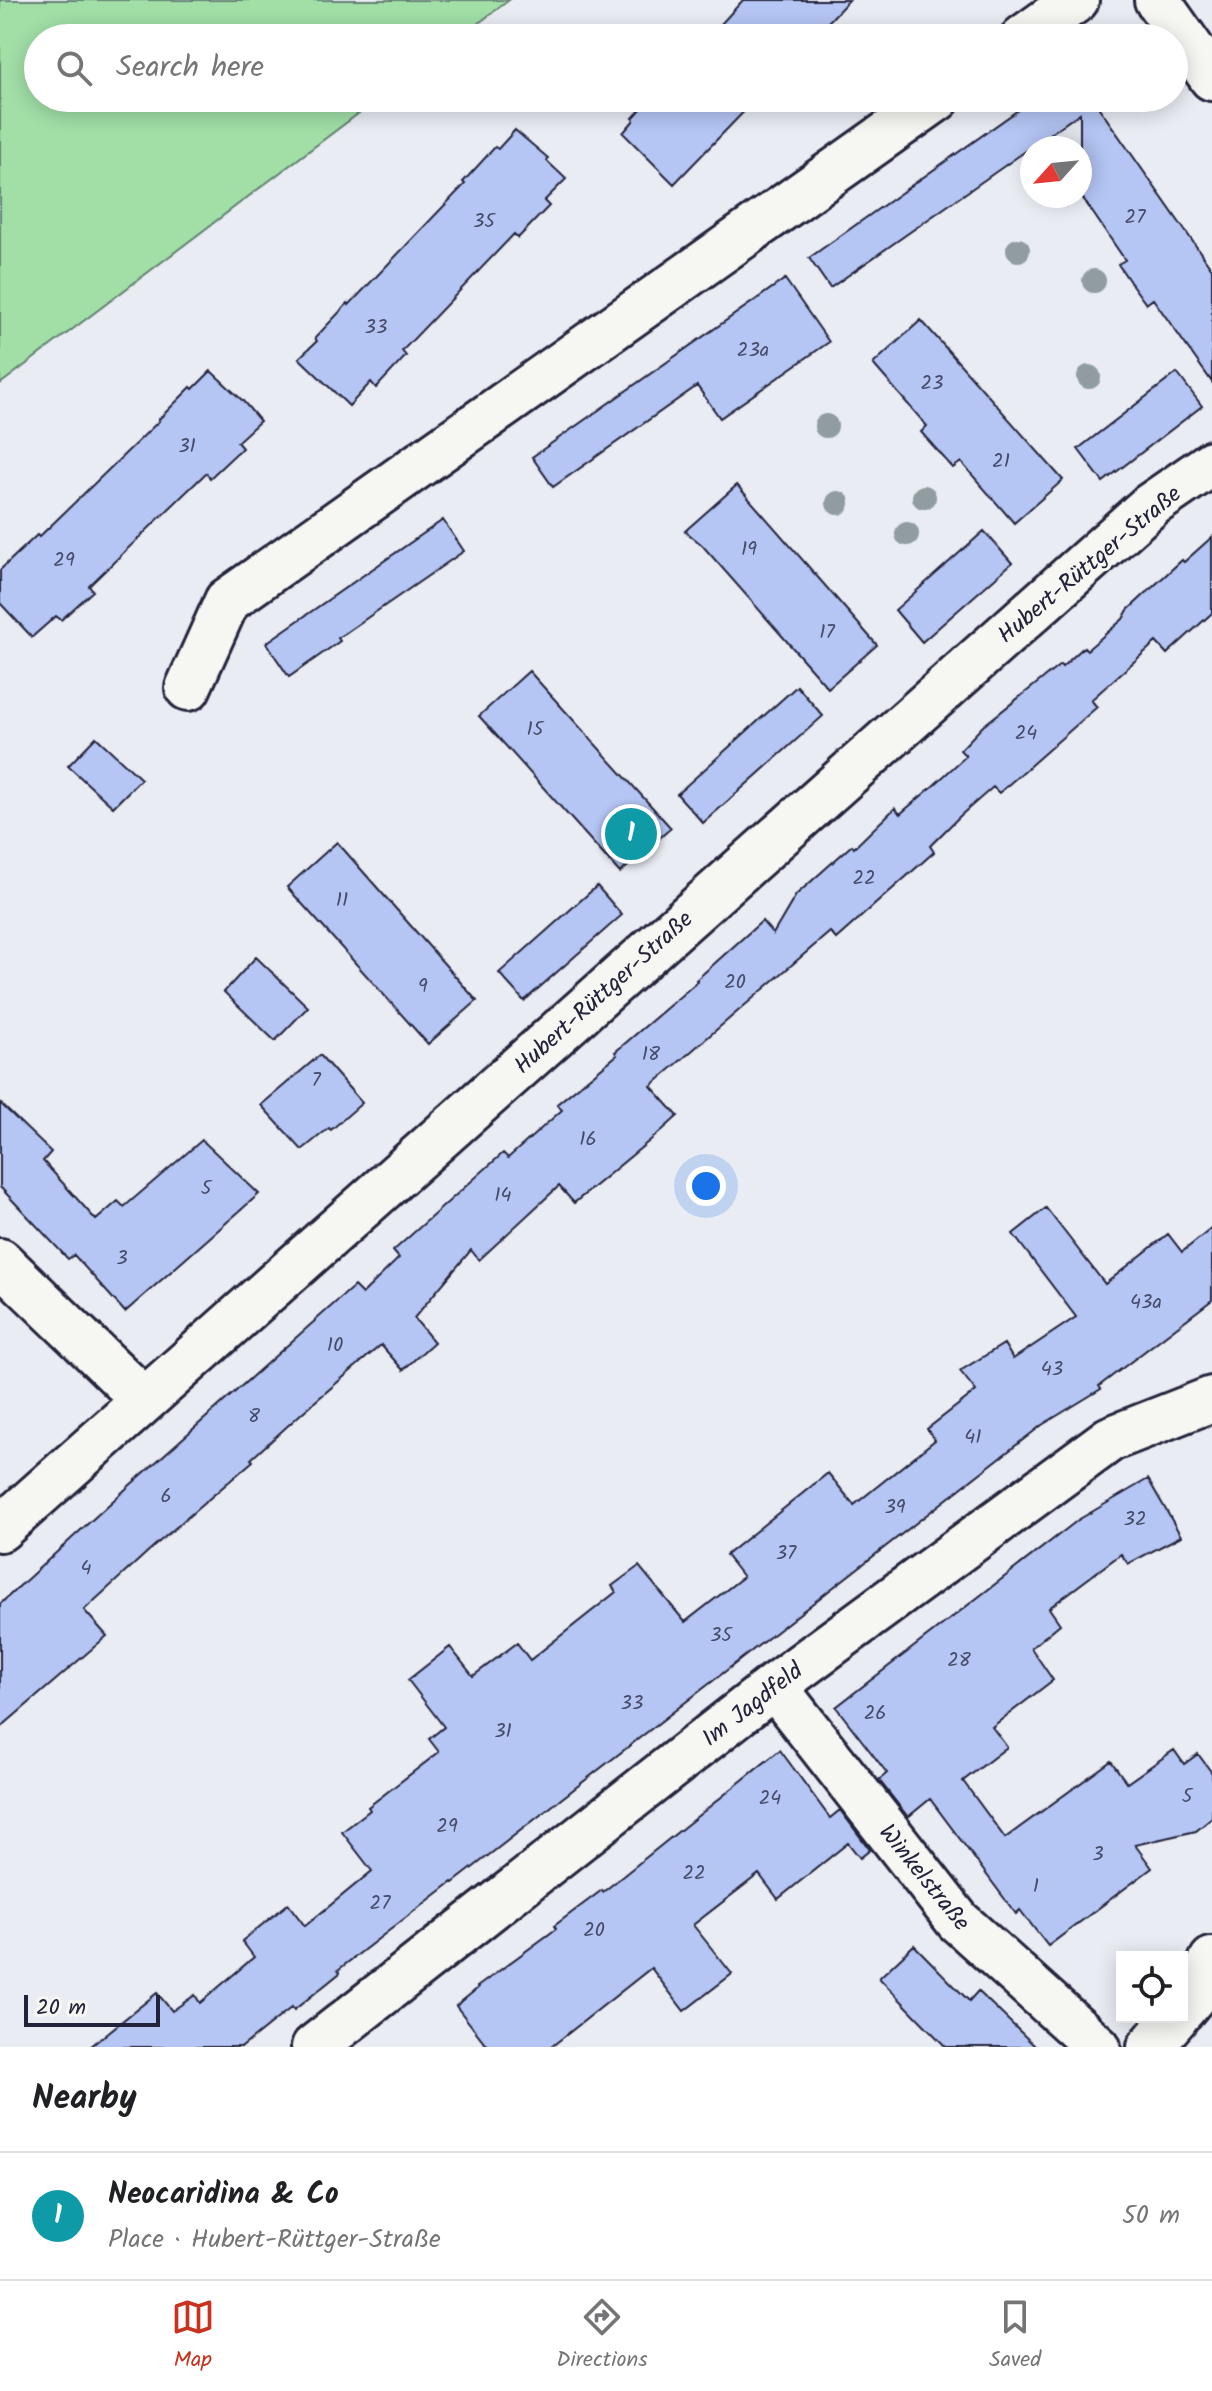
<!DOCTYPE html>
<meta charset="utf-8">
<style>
:root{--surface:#fff;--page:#f2f2f2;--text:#202124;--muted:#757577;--line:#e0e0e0;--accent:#c8321e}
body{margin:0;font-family:Kalam,sans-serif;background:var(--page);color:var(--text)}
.controls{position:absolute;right:24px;bottom:24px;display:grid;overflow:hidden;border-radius:0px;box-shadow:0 4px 20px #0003}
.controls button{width:72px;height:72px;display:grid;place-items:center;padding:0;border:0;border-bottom:2px solid var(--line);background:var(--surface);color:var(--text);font:40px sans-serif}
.compass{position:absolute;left:1020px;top:136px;width:72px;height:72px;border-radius:50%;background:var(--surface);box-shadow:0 4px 20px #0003;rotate:243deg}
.scale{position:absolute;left:24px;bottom:20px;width:136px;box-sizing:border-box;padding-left:8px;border:4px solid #22223b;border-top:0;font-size:22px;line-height:28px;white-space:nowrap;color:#22223b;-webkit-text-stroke:6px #f6f6f2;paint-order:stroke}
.you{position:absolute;left:706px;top:1186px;width:28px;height:28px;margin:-20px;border:6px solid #fff;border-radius:50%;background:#1a73e8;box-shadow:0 0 0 12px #1a73e833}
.badge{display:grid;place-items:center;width:52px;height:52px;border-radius:50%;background:var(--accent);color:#fff;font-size:26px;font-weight:700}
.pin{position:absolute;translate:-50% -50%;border:4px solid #fff;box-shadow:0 2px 8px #0006}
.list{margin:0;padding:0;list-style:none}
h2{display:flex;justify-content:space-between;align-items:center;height:104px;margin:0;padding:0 32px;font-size:34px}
h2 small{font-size:26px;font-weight:400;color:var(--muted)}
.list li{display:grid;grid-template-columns:52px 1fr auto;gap:24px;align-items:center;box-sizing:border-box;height:128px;padding:0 32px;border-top:2px solid var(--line)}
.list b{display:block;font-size:30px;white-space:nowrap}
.list p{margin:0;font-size:26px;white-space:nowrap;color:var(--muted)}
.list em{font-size:26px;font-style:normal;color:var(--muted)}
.icon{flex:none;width:44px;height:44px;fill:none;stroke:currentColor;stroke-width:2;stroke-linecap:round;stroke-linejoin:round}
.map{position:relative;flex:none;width:1212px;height:2047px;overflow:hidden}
.search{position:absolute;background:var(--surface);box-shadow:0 4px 20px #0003;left:24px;right:24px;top:24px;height:88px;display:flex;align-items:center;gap:20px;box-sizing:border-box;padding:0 28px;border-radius:44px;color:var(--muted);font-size:30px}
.sheet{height:232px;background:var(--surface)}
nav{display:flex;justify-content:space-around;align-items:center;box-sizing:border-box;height:112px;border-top:2px solid var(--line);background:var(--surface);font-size:22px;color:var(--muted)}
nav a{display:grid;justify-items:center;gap:4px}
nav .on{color:var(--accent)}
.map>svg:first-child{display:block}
.green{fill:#a1dfa7;stroke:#628071;stroke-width:2}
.building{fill:#b5c6f5;stroke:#22223b;stroke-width:2}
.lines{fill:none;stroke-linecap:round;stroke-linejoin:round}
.minor-casing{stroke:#22223b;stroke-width:50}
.minor{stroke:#f6f6f2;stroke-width:44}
.tree{fill:#909c9f}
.labels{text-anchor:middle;stroke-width:6;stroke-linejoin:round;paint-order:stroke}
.number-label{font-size:20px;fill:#474b6a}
.street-label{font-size:24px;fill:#22223b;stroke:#f6f6f2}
</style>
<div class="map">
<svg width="1212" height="2047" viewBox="0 0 1212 2047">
<rect width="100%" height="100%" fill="#e9ecf3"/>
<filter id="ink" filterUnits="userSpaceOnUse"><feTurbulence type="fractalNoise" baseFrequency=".0125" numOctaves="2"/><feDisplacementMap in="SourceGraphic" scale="16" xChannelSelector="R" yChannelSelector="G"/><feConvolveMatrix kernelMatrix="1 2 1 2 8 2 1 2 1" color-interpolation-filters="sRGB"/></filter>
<g filter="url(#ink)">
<path class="green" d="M 0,0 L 509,0 L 459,38 L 38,38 L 38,98 L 379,98 L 0,384 Z"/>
<path class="building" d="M 743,0 L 849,0 L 813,38 L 712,38 L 723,27 L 720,25 Z
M 651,98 L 757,98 L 674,184 L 623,133 L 634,120 L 633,118 Z
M 1035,98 L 1102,98 L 1095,102 L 1212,269 L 1212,382 L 1153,299 L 1146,304 L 1130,282 L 1118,264 L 1125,260 L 1080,194 L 1080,113 L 830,288 L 809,258 Z
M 515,130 L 548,158 L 547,161 L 566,179 L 544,201 L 549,206 L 518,238 L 514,234 L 402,351 L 406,356 L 376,388 L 371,382 L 349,406 L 299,358 L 317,341 L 315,338 L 348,303 L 349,305 L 465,184 L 463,182 L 495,147 L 498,149 Z
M 785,279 L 829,342 L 720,418 L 697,386 L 553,487 L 532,457 Z
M 921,320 L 1063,480 L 1014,523 L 961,462 L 953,468 L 936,449 L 921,432 L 927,426 L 873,364 Z
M 211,371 L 243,401 L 260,421 L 237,442 L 242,448 L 210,478 L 206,473 L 89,586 L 93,591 L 61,620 L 56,616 L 32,637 L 0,603 L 0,570 L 37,535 L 39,537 L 159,421 L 158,420 L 191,387 L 193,389 Z
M 1177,373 L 1202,406 L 1103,482 L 1078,449 Z
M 737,485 L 877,645 L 828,688 L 702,545 L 685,531 Z
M 443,520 L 464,551 L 338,638 L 340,641 L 289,677 L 266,643 Z
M 984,531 L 1012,563 L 922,642 L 895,610 Z
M 1212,537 L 1212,613 L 1167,654 L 1156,642 L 1091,700 L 1097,707 L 999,793 L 993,787 L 960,816 L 930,846 L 934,852 L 836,939 L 830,932 L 651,1086 L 678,1116 L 659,1133 L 574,1203 L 559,1186 L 479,1260 L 471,1250 L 414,1318 L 434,1342 L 403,1370 L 381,1345 L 304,1411 L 251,1459 L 253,1461 L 152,1548 L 84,1610 L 107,1636 L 0,1728 L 0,1604 L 128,1487 L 354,1286 L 362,1294 L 399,1258 L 393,1251 L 503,1153 L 508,1158 L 562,1110 L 557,1104 L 617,1055 L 615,1052 L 697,982 L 696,980 L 762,921 L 773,934 L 796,895 L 852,845 L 854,848 L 895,808 L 900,814 L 933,786 L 966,756 L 960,750 L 983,726 L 1060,665 L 1062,667 L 1084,647 L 1087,650 L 1123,619 L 1128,610 L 1182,560 L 1184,562 Z
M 529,671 L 671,828 L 620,873 L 479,716 Z
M 797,686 L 823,716 L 703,823 L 677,794 Z
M 96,737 L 141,779 L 113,807 L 68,766 Z
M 337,842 L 477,1001 L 428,1044 L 287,887 Z
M 597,886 L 622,915 L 524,1001 L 499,973 Z
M 256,957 L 308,1007 L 275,1041 L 224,992 Z
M 320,1055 L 362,1103 L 331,1130 L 329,1128 L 302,1150 L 261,1105 Z
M 0,1103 L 51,1152 L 43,1161 L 96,1220 L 118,1201 L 124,1207 L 202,1140 L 259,1194 L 125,1312 L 74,1255 L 68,1259 L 0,1187 Z
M 1046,1208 L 1105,1284 L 1168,1234 L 1182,1252 L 1212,1228 L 1212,1300 L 1099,1386 L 1101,1389 L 1042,1425 L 453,1883 L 452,1882 L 338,1970 L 340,1973 L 294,2010 L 292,2007 L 242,2047 L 90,2047 L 157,1993 L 172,2011 L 195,1995 L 200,2003 L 254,1957 L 242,1941 L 288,1904 L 305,1926 L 372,1871 L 342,1832 L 370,1810 L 368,1807 L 439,1752 L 429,1739 L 444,1727 L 408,1680 L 450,1647 L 473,1676 L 517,1643 L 530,1660 L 616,1592 L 612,1586 L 639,1566 L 685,1622 L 743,1577 L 726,1555 L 828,1473 L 854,1505 L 935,1440 L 927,1429 L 976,1391 L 960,1371 L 1004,1344 L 1013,1359 L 1076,1317 L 1013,1234 Z
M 1148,1479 L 1181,1536 L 1128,1564 L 1121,1554 L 1049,1608 L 1060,1624 L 1031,1648 L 1053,1680 L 992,1727 L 1007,1747 L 963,1781 L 1005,1838 L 1111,1761 L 1127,1783 L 1174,1750 L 1184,1764 L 1198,1754 L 1212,1773 L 1212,1818 L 1196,1831 L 1135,1845 L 1152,1868 L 1048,1946 L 1020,1910 L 1016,1914 L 930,1799 L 908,1817 L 879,1780 L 887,1773 L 836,1707 L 1078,1520 Z
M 780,1750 L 830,1818 L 840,1810 L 870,1850 L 860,1858 L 848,1843 L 778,1899 L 759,1874 L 693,1925 L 732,1974 L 684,2011 L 651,1968 L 551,2047 L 488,2047 L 456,2006 L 478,1988 L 477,1987 L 556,1929 L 554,1926 L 602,1890 L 603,1892 Z
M 914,1945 L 969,2001 L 978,1991 L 1036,2047 L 946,2047 L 879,1978 Z"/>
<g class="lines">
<g class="minor-casing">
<path id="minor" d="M 1157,0 L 1212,78
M 1023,38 L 1076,0
M 188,688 L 227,601 L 938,98
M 0,1261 L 144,1400
M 0,1529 L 1151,505 L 1212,463
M 774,1686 L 958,1921 L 1098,2047
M 1182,2010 L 1197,1992 L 1212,1960
M 314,2047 L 774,1686 L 1110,1439 L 1212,1399
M 1150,2047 L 1176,2017"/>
</g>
<use href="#minor" class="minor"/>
</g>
<g class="tree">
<circle cx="1018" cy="250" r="12"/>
<circle cx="1094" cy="281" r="12"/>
<circle cx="1089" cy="377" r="12"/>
<circle cx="826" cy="426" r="12"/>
<circle cx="924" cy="497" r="12"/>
<circle cx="838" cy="503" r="12"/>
<circle cx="907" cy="534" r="12"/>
</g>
</g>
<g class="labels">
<g class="number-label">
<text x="1135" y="223">27</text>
<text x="484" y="227">35</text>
<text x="376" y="333">33</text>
<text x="753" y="356">23a</text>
<text x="932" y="389">23</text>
<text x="187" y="452">31</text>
<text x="1001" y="467">21</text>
<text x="749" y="555">19</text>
<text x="64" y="566">29</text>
<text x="827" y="638">17</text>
<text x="535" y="735">15</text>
<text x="1026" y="739">24</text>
<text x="864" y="884">22</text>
<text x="342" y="906">11</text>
<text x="735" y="988">20</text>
<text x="423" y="992">9</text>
<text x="651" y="1060">18</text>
<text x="316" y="1086">7</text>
<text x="588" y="1145">16</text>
<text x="206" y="1194">5</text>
<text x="503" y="1201">14</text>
<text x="122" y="1264">3</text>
<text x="1146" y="1308">43a</text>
<text x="335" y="1351">10</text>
<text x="1052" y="1375">43</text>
<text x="254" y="1422">8</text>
<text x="973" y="1443">41</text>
<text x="166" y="1502">6</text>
<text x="895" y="1513">39</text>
<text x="1135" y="1525">32</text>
<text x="786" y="1559">37</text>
<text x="86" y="1574">4</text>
<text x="721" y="1641">35</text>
<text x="959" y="1666">28</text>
<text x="632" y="1709">33</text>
<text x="875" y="1719">26</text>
<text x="503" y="1737">31</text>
<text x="1187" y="1802">5</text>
<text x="770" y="1804">24</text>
<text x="447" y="1832">29</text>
<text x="1098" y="1860">3</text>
<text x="694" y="1879">22</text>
<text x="1036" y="1892">1</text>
<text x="380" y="1909">27</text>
<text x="594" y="1936">20</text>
</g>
<g class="street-label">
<text transform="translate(1089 564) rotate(-40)" y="8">Hubert-Rüttger-Straße</text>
<text transform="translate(603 992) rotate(-42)" y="8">Hubert-Rüttger-Straße</text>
<text transform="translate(752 1704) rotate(-38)" y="8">Im Jagdfeld</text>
<text transform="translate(925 1877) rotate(51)" y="8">Winkelstraße</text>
</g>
</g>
</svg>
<div class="controls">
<button><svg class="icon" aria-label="locate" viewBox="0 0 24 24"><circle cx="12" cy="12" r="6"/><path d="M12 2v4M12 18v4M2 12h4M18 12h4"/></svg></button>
</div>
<svg class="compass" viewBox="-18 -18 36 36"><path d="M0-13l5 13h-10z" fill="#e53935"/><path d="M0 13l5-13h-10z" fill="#757577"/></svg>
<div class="scale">20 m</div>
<div class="you"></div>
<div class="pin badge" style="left:631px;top:834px;background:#0f9aa8">1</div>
<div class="search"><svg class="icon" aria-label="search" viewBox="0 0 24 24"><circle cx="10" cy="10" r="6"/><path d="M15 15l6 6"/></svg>Search here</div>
</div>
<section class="sheet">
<h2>Nearby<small></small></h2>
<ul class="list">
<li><span class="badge" style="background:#0f9aa8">1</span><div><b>Neocaridina &amp; Co</b><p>Place · Hubert-Rüttger-Straße</p></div><em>50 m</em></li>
</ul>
</section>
<nav>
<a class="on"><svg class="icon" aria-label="map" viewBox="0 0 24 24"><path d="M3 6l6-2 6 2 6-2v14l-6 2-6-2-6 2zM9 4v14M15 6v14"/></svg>Map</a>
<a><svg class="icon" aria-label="directions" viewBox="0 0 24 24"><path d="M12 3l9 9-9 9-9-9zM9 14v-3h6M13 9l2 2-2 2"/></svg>Directions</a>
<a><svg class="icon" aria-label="saved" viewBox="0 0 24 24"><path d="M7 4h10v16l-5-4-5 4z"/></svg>Saved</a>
</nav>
